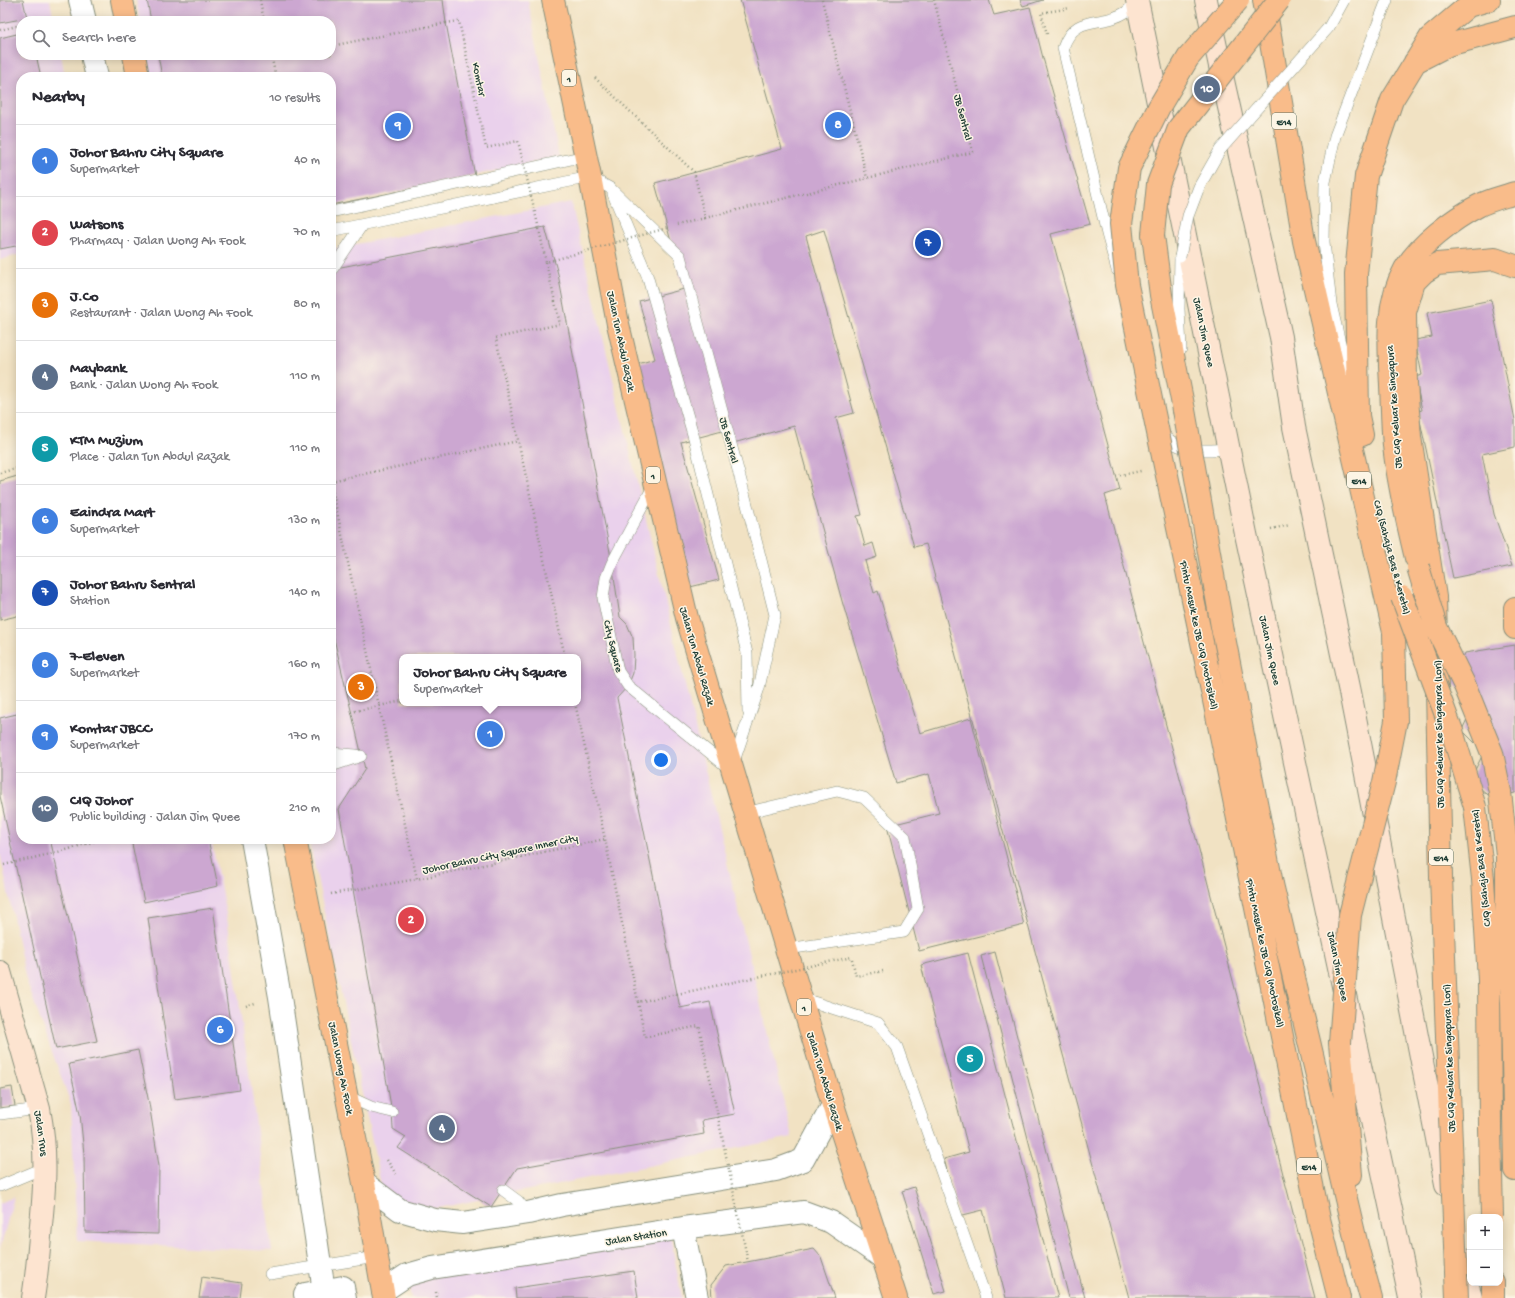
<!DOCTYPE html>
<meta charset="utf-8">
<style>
:root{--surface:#fff;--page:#f7f7f7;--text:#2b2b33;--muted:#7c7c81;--line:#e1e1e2;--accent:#d1495b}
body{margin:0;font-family:"Gochi Hand",sans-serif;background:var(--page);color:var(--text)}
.controls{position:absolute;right:12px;bottom:12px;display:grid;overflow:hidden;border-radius:8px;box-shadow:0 2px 10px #0003}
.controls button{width:36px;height:36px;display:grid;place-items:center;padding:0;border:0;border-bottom:1px solid var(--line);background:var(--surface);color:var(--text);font:20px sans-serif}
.you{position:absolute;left:661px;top:760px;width:14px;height:14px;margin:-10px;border:3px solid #fff;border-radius:50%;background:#1a73e8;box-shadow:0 0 0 6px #1a73e833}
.badge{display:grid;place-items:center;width:26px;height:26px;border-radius:50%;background:var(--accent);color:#fff;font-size:13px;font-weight:700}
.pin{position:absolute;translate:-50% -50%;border:2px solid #fff;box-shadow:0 1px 4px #0006}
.popup{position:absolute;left:399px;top:654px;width:182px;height:52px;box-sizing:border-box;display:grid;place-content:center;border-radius:8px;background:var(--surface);filter:drop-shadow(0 1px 3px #0005);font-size:13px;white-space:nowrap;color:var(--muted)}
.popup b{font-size:15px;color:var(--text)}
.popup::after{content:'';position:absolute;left:50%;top:100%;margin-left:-8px;border:8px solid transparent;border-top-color:var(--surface)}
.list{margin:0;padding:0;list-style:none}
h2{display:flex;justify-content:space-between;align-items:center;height:52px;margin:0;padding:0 16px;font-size:17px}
h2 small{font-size:13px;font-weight:400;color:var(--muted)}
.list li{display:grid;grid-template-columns:26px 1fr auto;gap:12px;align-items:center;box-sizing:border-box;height:72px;padding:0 16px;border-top:1px solid var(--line)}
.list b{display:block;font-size:15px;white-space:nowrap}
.list p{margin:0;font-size:13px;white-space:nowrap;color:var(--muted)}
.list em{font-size:13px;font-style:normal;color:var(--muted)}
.icon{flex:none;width:22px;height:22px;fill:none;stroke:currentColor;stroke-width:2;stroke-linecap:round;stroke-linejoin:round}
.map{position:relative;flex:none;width:1515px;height:1298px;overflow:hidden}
.search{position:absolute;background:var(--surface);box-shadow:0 2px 10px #0003;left:16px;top:16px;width:320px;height:44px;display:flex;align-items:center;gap:10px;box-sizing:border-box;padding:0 14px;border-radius:16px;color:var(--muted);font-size:15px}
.panel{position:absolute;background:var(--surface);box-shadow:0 2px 10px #0003;left:16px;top:72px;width:320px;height:772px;border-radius:16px}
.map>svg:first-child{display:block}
.built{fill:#ead1ec;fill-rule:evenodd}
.building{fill:#cca7d1;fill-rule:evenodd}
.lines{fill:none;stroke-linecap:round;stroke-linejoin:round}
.lane-casing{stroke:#88907c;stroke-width:12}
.street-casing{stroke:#88907c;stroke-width:24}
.secondary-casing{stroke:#88907c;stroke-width:24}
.primary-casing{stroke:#88907c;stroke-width:24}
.highway-casing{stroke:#88907c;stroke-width:24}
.path{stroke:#88907c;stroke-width:2.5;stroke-dasharray:1 3;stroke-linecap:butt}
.lane{stroke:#fff;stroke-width:11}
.street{stroke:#fff;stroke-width:22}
.secondary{stroke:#fde4d0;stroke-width:22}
.primary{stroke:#f9bc8a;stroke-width:22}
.highway{stroke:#f9bc8a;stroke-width:22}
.lane-bridge-casing{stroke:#88907c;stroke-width:12;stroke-linecap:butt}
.highway-bridge-casing{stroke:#88907c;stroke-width:24;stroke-linecap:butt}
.path-bridge{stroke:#88907c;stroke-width:2.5;stroke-dasharray:1 3;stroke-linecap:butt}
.lane-bridge{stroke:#fff;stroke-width:11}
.highway-bridge{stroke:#f9bc8a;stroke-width:22}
.labels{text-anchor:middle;stroke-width:3;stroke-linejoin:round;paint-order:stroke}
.shield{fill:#fcf5e5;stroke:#617469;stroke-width:1}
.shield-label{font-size:10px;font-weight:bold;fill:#1f3d34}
.street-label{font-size:11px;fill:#1f3d34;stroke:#fcf5e5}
</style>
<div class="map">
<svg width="1515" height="1298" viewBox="0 0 1515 1298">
<rect width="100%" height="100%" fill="#fcf5e5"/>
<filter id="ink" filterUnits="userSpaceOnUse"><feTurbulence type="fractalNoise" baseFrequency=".025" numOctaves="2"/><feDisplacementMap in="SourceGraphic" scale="8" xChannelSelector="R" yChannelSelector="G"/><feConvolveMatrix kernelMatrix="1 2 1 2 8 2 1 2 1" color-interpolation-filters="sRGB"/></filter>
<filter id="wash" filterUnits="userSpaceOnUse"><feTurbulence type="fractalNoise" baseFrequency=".012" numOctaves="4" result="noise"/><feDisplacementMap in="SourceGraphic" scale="16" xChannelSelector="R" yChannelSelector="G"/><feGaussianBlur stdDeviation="0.9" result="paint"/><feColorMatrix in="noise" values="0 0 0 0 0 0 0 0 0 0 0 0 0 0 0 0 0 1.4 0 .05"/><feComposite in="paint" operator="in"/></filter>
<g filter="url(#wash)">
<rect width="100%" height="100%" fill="#f1e2c3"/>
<path class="built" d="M 0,0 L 50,0 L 54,21 L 21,21 L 21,55 L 61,55 L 65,77 L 21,77 L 21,254 L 0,260 Z
M 136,0 L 528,0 L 559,157 L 331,206 L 331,77 L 151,77 L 147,55 L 331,55 L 331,21 L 140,21 Z
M 571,202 L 792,1137 L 388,1218 L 309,839 L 331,839 L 331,249 ZM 402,657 L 578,657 L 578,703 L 402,703 Z
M 21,708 L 21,839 L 211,839 L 228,924 L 253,1100 L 272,1251 L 77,1241 L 71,1104 L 26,980 L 0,853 L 0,714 Z
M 14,1197 L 0,1249 L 0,1203 Z
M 670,1235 L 682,1298 L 411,1298 L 406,1269 Z"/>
<g id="blocks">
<path class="building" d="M 0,0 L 23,0 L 27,18 L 0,23 Z
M 147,0 L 443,0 L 446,23 L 475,176 L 331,205 L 331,77 L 162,77 L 158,55 L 331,55 L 331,21 L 151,21 Z
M 740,0 L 989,0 L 994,15 L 1030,7 L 1043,58 L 1090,224 L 1051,234 L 1120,490 L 1105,495 L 1202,861 L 1315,1298 L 1129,1298 L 1043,981 L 926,544 L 914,547 L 824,230 L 806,236 L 854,413 L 836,418 L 862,515 L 857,516 L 865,546 L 873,543 L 877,557 L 865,561 L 874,593 L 878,591 L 920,733 L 971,718 L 1024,925 L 919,951 L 887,826 L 939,813 L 929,774 L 896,783 L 842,601 L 794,426 L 730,444 L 726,430 L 681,442 L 719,580 L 690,587 L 631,366 L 655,359 L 639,301 L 684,289 L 655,183 L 782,149 Z
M 1020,0 L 1043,0 L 1023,6 Z
M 21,33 L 21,55 L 36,55 L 41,77 L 21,77 L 21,245 L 0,249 L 0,38 Z
M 545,227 L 558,274 L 612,563 L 620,617 L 627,624 L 633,638 L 634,655 L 633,673 L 628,686 L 617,698 L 680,1008 L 710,1002 L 735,1114 L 702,1120 L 704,1134 L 517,1168 L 491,1207 L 398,1148 L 406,1137 L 393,1129 L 392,1112 L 339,809 L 365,769 L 331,626 L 331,269 ZM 402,657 L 578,657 L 578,703 L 402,703 Z
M 1491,300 L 1515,420 L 1515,447 L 1482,454 L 1494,514 L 1512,566 L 1453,578 L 1418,411 L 1422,410 L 1415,377 L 1422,375 L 1415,340 L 1432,337 L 1427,313 Z
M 21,475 L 21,615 L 0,620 L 0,481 Z
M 1515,645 L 1515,793 L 1492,798 L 1470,780 L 1484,752 L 1462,730 L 1475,702 L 1453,683 L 1465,653 Z
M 21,713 L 21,839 L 50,839 L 97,1041 L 56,1049 L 0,796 L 0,718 Z
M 131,839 L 208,839 L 218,886 L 144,902 Z
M 213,908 L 240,1090 L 175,1099 L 148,918 Z
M 995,952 L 1085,1298 L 1069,1298 L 981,956 Z
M 968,953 L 1058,1298 L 1006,1298 L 983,1210 L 959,1216 L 944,1159 L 969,1152 L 921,965 Z
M 138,1050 L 149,1103 L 159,1166 L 158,1234 L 85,1232 L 84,1154 L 80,1114 L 69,1064 Z
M 12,1087 L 15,1106 L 0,1108 L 0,1089 Z
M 914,1187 L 946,1291 L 934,1294 L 902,1191 Z
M 814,1249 L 821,1257 L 835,1298 L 712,1298 L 711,1285 L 726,1266 Z
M 634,1271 L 638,1298 L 516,1298 L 515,1288 Z
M 202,1277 L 242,1283 L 240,1298 L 199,1298 Z"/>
</g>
</g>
<g filter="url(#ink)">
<use href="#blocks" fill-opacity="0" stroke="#88907c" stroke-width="1"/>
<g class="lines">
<g class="lane-casing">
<path id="lane" d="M 613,194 L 647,275 L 694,438 L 747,653 L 748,711
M 331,212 L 585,156
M 331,231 L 590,177 L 610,188 L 680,256 L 741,481 L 775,615 L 759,688 L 731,770 L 628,686 L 618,671 L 603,598 L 606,578 L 612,563 L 654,485
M 1180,257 L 1179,309 L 1181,349
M 1117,270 L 1107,234 L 1063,48 C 1075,12 1102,28 1126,12 C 1130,9 1134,4 1137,0
M 331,271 L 362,225
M 1349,382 L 1331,304 L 1324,242 L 1325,182 L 1335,136 L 1387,0
M 1162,431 C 1176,455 1205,450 1228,449
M 331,753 L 356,755
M 331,767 L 334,765 L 361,756
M 745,813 L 837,791 L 864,798 L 905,837 L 918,909 L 904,932 L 787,949
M 801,998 L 878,1023 L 897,1047 L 986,1298
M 347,1096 L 371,1107 L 392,1112
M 0,1114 L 39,1109
M 0,1186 L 46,1167
M 503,1190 L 518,1201 L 528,1213
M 270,1274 L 376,1257"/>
</g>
<g class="street-casing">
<path id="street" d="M 80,0 L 85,21
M 92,55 L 97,77
M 252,839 L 280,997 L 324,1291
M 364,1183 L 400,1210 L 435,1220 L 463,1223 L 528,1213 L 562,1205 L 776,1170 L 803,1160 L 833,1105
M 683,1228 L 697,1298
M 383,1291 L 407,1275 L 432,1268 L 683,1228 L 804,1212 L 831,1222 L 883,1258
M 306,1298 L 305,1294 L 343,1287 L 345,1298"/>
</g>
<g class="secondary-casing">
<path id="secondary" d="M 1137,0 L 1246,534 L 1410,1298
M 1206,0 L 1224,85 L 1281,337 L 1294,427 L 1350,692 L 1446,1185
M 0,972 L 39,1109 C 47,1151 45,1184 41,1225 C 39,1250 37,1274 33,1298
M 1461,1258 L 1471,1298"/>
</g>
<g class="primary-casing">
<path id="primary" d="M 122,0 L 126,21
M 553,0 L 590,177 L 618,324 L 687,618 L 833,1105 L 896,1298
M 134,55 L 138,77
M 295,839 L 364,1183 L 384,1298"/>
</g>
<g class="highway-casing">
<path id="highway" d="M 1264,0 L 1304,241 L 1394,632 L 1396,721
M 1415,62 L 1448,45 L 1515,27
M 1153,235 L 1161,295 L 1184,410
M 1362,435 L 1358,416 L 1356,274 L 1366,176 L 1392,100 L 1430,38 L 1468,6 L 1489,0
M 1416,558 C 1407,521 1398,483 1394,445 C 1392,425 1392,405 1391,385 C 1389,346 1385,304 1405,269 C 1420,244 1453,219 1478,206 C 1489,200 1503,197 1515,193
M 1515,608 L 1515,628
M 1223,632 L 1272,884 L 1358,1250 L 1371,1298
M 1207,666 L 1319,1219 L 1339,1298
M 1500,792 L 1507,855 L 1507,919 L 1512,1003 L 1515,1170
M 1475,807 L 1483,879 L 1489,980 L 1490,1128
M 1340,1043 L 1351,1175
M 1450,1117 L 1441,876 L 1435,597 L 1410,437 L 1406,384 L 1405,312 L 1414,282 L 1424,272 L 1437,264 L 1495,259 L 1515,266
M 1493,1283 L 1493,1298"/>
</g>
<path class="path" d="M 260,0 L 264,21
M 822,0 L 867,178
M 36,21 L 51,17
M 0,30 L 21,25
M 1047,34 L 1041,13 L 1070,8
M 331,46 L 446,23
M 271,55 L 276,77
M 271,57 L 282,55
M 595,78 L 694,172 L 705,218 L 677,225
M 705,218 L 973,152 L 934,0
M 539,229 L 546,262 L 554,260
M 546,262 L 560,324 L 496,338 L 565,657
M 0,473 L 21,467
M 1116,476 L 1141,471
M 331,481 L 518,441
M 331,484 L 379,706 L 402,701
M 1271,529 L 1290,525
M 575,703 L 605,839 L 638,1002 L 677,994
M 351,712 L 379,706 L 417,879 L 605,839
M 4,865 L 66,850 L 101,839
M 331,894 L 417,879
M 852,959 L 856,976 L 883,971
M 638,1002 L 645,1037 L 699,1026 L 718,1117
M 246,1006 L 255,1003
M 387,1160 L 396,1174
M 436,1292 L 437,1298"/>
<use href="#lane" class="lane"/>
<use href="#street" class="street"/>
<use href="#secondary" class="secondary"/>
<use href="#primary" class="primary"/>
<use href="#highway" class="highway"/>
<g class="lane-bridge-casing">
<path id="lane-bridge" d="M 1180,257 L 1188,216 L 1199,187 L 1220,150 L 1329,27 L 1344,0"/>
</g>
<g class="highway-bridge-casing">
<path id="highway-bridge" d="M 1153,235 L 1158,184 L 1179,128 L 1279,0
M 1184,410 L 1223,632
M 1418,567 L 1436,627 L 1465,686 L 1492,753 L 1500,792
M 1402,597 L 1452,731 L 1475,807
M 1207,666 L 1127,285 L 1121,224 L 1129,168 L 1159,107 L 1188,58 L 1238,0
M 1340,1043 L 1350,915 L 1384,782 L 1396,721
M 1450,1117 L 1457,1298
M 1490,1128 L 1492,1217"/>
</g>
<path class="path-bridge" d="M 446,23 L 459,21 L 486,148 L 518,141 L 539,229
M 554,260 L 667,228
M 677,994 L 852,957
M 718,1117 L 748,1262"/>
<use href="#lane-bridge" class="lane-bridge"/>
<use href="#highway-bridge" class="highway-bridge"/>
</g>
</g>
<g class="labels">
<g class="shield">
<rect x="562" y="70" width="14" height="16" rx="3"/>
<rect x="1272" y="113" width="24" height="16" rx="3"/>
<rect x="646" y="467" width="14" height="16" rx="3"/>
<rect x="1347" y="472" width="24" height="16" rx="3"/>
<rect x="1429" y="849" width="24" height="16" rx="3"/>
<rect x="797" y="999" width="14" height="16" rx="3"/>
<rect x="1297" y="1158" width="24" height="16" rx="3"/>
</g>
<g class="shield-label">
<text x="569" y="82">1</text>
<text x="1284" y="125">E14</text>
<text x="653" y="479">1</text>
<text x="1359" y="484">E14</text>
<text x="1441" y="861">E14</text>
<text x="804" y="1011">1</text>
<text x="1309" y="1170">E14</text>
</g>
<g class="street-label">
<text transform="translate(480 79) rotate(78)" y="4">Komtar</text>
<text transform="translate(964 117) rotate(76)" y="4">JB Sentral</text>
<text transform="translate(1205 332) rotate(78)" y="4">Jalan Jim Quee</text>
<text transform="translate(622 341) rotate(78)" y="4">Jalan Tun Abdul Razak</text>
<text transform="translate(1393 407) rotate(-94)" y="4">JB CIQ Keluar ke Singapura</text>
<text transform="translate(730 440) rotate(75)" y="4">JB Sentral</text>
<text transform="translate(1393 557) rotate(75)" y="4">CIQ (Sahaja Bas &amp; Kereta)</text>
<text transform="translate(1200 635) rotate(78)" y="4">Pintu Masuk ke JB CIQ (Motosikal)</text>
<text transform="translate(614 646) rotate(76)" y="4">City Square</text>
<text transform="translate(1271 650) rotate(78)" y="4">Jalan Jim Quee</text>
<text transform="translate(698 656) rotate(74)" y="4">Jalan Tun Abdul Razak</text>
<text transform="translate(1438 734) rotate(-91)" y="4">JB CIQ Keluar ke Singapura (Lori)</text>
<text transform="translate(500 853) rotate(-12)" y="4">Johor Bahru City Square Inner City</text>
<text transform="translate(1480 868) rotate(-96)" y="4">CIQ (Sahaja Bas &amp; Kereta)</text>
<text transform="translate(1266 953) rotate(78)" y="4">Pintu Masuk ke JB CIQ (Motosikal)</text>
<text transform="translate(1339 966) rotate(78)" y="4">Jalan Jim Quee</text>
<text transform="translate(1448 1058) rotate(-92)" y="4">JB CIQ Keluar ke Singapura (Lori)</text>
<text transform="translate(342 1068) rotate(79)" y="4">Jalan Wong Ah Fook</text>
<text transform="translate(826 1081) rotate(73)" y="4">Jalan Tun Abdul Razak</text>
<text transform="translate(42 1133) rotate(82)" y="4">Jalan Trus</text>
<text transform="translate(636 1236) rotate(-9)" y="4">Jalan Station</text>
</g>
</g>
</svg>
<div class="controls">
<button>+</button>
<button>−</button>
</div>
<div class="you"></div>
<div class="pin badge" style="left:490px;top:734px;background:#3f7fe0">1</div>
<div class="popup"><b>Johor Bahru City Square</b>Supermarket</div>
<div class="pin badge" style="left:411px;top:920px;background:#e0444e">2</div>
<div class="pin badge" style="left:361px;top:687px;background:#e8710a">3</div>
<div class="pin badge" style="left:442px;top:1128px;background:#5c6f8a">4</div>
<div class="pin badge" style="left:970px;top:1059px;background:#0f9aa8">5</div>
<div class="pin badge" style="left:220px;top:1030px;background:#3f7fe0">6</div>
<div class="pin badge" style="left:928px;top:243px;background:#1a4fb4">7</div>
<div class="pin badge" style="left:838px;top:125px;background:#3f7fe0">8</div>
<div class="pin badge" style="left:398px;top:126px;background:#3f7fe0">9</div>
<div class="pin badge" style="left:1207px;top:89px;background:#5c6f8a">10</div>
<div class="search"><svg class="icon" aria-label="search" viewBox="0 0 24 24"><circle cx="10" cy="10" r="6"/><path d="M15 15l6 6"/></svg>Search here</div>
<section class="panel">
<h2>Nearby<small>10 results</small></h2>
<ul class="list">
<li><span class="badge" style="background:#3f7fe0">1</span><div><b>Johor Bahru City Square</b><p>Supermarket</p></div><em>40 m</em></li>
<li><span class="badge" style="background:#e0444e">2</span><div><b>Watsons</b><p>Pharmacy · Jalan Wong Ah Fook</p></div><em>70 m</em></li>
<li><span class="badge" style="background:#e8710a">3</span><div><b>J.Co</b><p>Restaurant · Jalan Wong Ah Fook</p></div><em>80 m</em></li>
<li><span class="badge" style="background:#5c6f8a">4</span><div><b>Maybank</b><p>Bank · Jalan Wong Ah Fook</p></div><em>110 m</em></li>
<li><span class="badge" style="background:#0f9aa8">5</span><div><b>KTM Muzium</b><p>Place · Jalan Tun Abdul Razak</p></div><em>110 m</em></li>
<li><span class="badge" style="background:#3f7fe0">6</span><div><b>Eaindra Mart</b><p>Supermarket</p></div><em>130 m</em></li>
<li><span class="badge" style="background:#1a4fb4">7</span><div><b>Johor Bahru Sentral</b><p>Station</p></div><em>140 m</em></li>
<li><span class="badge" style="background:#3f7fe0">8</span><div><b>7-Eleven</b><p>Supermarket</p></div><em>160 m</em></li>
<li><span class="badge" style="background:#3f7fe0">9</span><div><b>Komtar JBCC</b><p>Supermarket</p></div><em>170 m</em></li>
<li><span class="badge" style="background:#5c6f8a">10</span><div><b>CIQ Johor</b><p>Public building · Jalan Jim Quee</p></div><em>210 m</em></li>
</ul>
</section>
</div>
